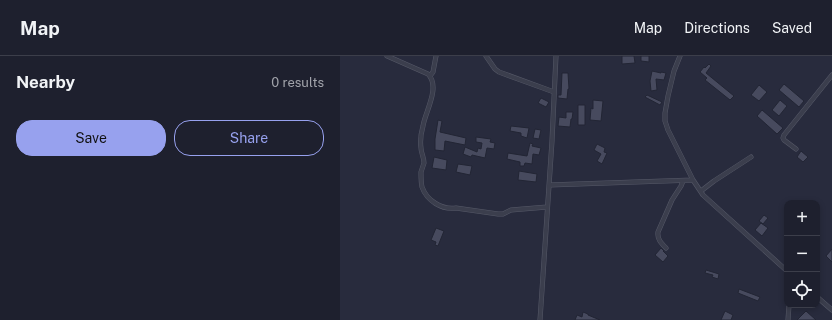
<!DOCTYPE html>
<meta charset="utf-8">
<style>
:root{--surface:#1e202e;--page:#2b2d3a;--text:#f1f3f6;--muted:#a1a3aa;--line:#3c3e4a;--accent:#97a1ee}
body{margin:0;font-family:"Public Sans",sans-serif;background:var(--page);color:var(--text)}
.controls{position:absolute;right:12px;bottom:12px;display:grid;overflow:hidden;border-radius:8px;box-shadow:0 2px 6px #0003}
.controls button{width:36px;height:36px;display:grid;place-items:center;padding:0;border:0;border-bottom:1px solid var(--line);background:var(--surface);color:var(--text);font:20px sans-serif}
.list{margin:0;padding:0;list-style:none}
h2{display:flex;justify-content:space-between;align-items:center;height:52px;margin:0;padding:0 16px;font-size:17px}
h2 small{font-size:13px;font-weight:400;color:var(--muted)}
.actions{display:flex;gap:8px;padding:12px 16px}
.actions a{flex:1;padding:9px 0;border:1px solid var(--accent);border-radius:16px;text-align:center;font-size:14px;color:var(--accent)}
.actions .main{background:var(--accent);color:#111}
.icon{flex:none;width:22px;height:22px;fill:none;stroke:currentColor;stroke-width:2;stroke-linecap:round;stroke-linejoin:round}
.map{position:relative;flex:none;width:492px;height:264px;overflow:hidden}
header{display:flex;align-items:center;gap:24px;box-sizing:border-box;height:56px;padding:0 20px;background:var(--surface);border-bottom:1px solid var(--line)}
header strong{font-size:19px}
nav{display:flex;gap:22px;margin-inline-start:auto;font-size:14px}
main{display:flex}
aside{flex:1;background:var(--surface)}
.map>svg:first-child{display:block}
.building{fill:#474a5e;stroke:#222534}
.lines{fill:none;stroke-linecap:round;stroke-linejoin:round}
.minor-casing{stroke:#565968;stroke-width:5}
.minor{stroke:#3b3e4d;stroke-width:4}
</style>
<header>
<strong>Map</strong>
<nav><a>Map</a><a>Directions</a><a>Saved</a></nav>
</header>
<main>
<aside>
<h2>Nearby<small>0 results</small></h2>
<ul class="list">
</ul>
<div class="actions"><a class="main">Save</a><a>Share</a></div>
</aside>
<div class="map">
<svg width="492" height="264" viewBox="0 0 492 264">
<rect width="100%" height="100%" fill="#282b3d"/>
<path class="building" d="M 282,0 L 294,0 L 295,7 L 282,8 Z
M 301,0 L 309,0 L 309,6 L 301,5 Z
M 369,8 L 371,10 L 366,17 L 394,40 L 390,44 L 365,24 L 367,22 L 360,16 L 364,11 L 365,12 Z
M 312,15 L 321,17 L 321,16 L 326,17 L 324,24 L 316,23 L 317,34 L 311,35 L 310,25 Z
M 222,17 L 228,17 L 229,33 L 228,33 L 227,43 L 218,42 L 218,39 L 221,39 Z
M 444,28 L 464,45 L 459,51 L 439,34 Z
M 419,29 L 427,36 L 419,45 L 411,39 Z
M 307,39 L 322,46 L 320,49 L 305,41 Z
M 201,42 L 209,46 L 206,51 L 198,47 Z
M 253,44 L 263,45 L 261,65 L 250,64 L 251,52 L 253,53 Z
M 440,44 L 447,50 L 439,60 L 432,54 Z
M 238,49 L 245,49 L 245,69 L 238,69 Z
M 422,54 L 443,72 L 437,78 L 417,60 Z
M 226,56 L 233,56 L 232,63 L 231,63 L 230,71 L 218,70 L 219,61 L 226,62 Z
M 98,64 L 102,65 L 100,76 L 126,82 L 125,89 L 105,85 L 104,95 L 95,94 L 95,83 Z
M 171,70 L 189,72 L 187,82 L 181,80 L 181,77 L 170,75 Z
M 195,73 L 201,74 L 199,83 L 193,82 Z
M 136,81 L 151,83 L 150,86 L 155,87 L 154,93 L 147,92 L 145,102 L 132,99 L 131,101 L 123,98 L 125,91 L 137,96 L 138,92 L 141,93 L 142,87 L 136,86 Z
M 190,87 L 193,88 L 192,90 L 201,92 L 199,99 L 193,98 L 192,108 L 185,107 L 184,110 L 180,110 L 180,106 L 167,103 L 168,97 L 187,100 Z
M 257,88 L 265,92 L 264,96 L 267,97 L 262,108 L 257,105 L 261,98 L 254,94 Z
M 461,95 L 468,101 L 463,106 L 457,101 Z
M 94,101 L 107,104 L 106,114 L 92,112 Z
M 118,108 L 132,110 L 130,119 L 116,116 Z
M 179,115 L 197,118 L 196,126 L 178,124 Z
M 424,159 L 428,162 L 423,168 L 419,165 Z
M 421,167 L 428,172 L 422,180 L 415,174 Z
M 96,172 L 104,175 L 98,190 L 95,189 L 96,186 L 91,184 Z
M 321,192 L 324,195 L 323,195 L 328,200 L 323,206 L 315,199 Z
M 492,193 L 492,206 L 486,200 Z
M 366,214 L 379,218 L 378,223 L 372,221 L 373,219 L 365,217 Z
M 399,233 L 420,241 L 418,245 L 398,237 Z
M 385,255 L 393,259 L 391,264 L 381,264 Z
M 466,255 L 476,264 L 457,264 Z
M 243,256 L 248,258 L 248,259 L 260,264 L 235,264 L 237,259 L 242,261 Z"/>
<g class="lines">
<g class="minor-casing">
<path id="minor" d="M 47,0 L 88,18 C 101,31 85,56 83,70 C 81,77 80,85 81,92 C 81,97 84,101 84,107 C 83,110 82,113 81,116 C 81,120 81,127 82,131 C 87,145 102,154 116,152 L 158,158 L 163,158 L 171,154 L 207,151
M 146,0 L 155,13 L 159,16 L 214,36
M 340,0 L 334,15 L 328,40 L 325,57 L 325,65 L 328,74 L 353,124 L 363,139 L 374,149 L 447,215
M 90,20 L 93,16 L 96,0
M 456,93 L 444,84 L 443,82 L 444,79 L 492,19
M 209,129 L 353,124
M 361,135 L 374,125 L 411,101
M 326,192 C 321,187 317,183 318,176 L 332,144 L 341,130 L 343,125
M 477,241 L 492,254
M 200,264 L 212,85 L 216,0
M 448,264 L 449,249"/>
</g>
<use href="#minor" class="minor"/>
</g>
</svg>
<div class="controls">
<button>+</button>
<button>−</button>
<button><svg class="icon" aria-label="locate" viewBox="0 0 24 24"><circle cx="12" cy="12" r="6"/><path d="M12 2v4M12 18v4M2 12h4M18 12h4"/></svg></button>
</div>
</div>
</main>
